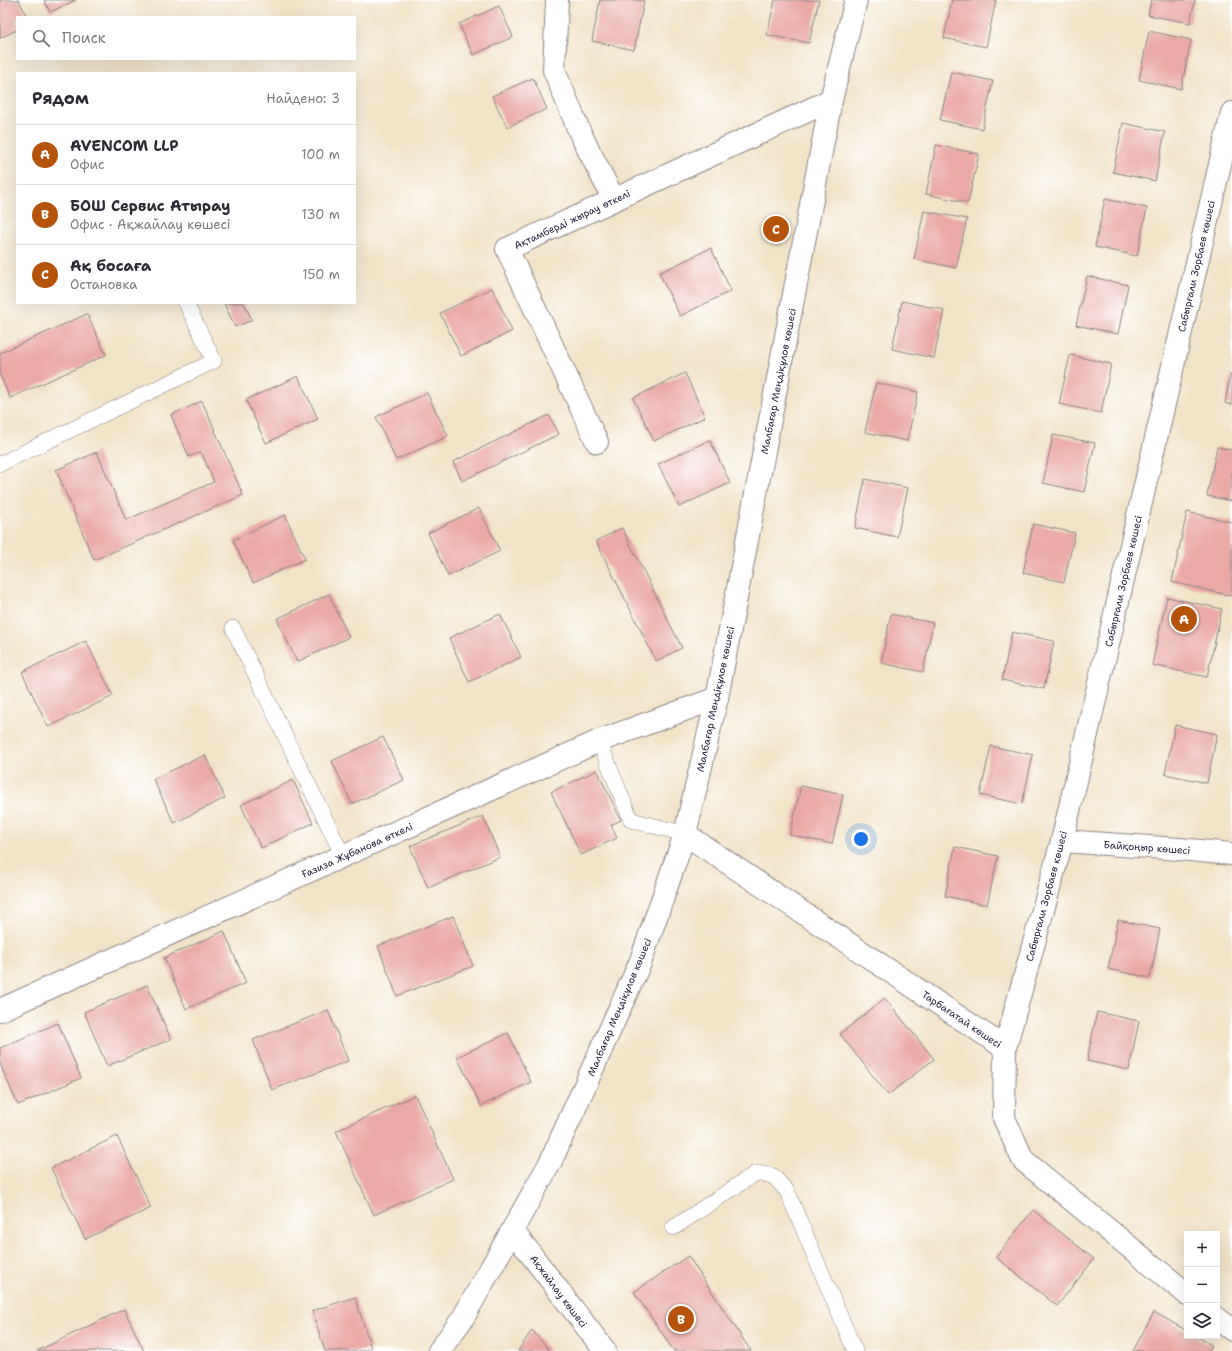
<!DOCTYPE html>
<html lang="ru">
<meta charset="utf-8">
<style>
:root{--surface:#fff;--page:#f2f2f3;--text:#2b2b33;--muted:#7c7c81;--line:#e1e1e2;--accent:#b45309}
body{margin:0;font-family:"Shantell Sans",sans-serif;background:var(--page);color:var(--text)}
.controls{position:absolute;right:12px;bottom:12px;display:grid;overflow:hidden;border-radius:0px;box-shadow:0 4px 16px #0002}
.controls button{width:36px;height:36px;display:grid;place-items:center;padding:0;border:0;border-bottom:1px solid var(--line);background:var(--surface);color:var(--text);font:20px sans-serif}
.you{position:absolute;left:861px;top:839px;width:14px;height:14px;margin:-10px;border:3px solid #fff;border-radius:50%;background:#1a73e8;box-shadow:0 0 0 6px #1a73e833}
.badge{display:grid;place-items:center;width:26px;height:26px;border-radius:50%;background:var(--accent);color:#fff;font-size:13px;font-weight:700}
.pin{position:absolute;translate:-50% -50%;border:2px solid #fff;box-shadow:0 1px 4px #0006}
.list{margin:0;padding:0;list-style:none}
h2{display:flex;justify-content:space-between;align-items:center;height:52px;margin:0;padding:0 16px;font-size:17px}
h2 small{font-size:13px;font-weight:400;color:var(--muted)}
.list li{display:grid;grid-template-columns:26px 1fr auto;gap:12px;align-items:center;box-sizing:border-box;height:60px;padding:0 16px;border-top:1px solid var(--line)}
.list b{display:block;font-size:15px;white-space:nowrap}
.list p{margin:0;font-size:13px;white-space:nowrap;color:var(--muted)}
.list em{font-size:13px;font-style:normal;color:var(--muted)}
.icon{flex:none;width:22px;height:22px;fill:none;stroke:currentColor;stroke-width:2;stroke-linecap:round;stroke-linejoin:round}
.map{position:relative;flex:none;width:1232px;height:1351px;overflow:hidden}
.search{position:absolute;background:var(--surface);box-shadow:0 4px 16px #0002;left:16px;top:16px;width:340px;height:44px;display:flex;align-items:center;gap:10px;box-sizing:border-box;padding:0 14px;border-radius:0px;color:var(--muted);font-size:15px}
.panel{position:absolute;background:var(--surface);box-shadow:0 4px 16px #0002;left:16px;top:72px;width:340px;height:232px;border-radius:0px}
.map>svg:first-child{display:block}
.building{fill:#e9a9a4}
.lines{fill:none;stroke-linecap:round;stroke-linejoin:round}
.service-casing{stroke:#8a8281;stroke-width:16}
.minor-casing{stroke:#8a8281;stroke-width:24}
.secondary-casing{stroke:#8a8281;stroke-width:24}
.service{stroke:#fff;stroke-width:15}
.minor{stroke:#fff;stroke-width:22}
.secondary{stroke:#fff;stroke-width:22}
.labels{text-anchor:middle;stroke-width:4;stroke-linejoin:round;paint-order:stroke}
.street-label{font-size:10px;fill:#22223b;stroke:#fff}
</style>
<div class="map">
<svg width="1232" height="1351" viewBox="0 0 1232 1351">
<rect width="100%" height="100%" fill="#fff"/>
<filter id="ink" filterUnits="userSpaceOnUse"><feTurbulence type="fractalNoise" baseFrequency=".025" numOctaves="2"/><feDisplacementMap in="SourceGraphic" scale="8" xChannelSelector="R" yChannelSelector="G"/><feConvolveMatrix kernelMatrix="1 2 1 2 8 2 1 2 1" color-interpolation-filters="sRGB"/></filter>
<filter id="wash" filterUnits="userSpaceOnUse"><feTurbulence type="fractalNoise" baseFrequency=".012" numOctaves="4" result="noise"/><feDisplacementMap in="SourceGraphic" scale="16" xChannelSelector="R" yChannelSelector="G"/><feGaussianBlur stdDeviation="0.9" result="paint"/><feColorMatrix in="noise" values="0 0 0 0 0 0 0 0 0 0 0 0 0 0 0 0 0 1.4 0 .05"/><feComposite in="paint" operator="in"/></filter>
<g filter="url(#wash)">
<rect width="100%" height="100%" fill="#f1e3c7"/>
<g id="blocks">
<path class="building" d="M 0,0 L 19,0 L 27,17 L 17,17 L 17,30 L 0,38 Z
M 44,0 L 76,0 L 50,12 Z
M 600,0 L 638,0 L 644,1 L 634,50 L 592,41 Z
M 775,0 L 819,0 L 809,43 L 767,35 Z
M 952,0 L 996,0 L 986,47 L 944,38 Z
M 1151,0 L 1195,0 L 1190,23 L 1148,15 Z
M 499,6 L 513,37 L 473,55 L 459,24 Z
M 1149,31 L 1191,40 L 1181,89 L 1139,80 Z
M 951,72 L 993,81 L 982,129 L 940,120 Z
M 533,78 L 547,109 L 507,127 L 492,96 Z
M 1123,123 L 1165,132 L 1155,181 L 1113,172 Z
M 936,145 L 979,154 L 968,203 L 926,194 Z
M 1105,199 L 1147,208 L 1137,256 L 1095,247 Z
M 924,211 L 967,219 L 956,268 L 914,259 Z
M 711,248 L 731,291 L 680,316 L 659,273 Z
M 1087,276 L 1128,285 L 1118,334 L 1076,325 Z
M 492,288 L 512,331 L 461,356 L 440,313 Z
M 902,301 L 944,310 L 934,358 L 892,349 Z
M 224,303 L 244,303 L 252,320 L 235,327 Z
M 87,314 L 106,355 L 10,398 L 0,375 L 0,353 Z
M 1070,355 L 1111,364 L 1101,413 L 1059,404 Z
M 685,373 L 705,417 L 654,441 L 633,398 Z
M 1231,373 L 1232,373 L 1232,405 L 1225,403 Z
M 298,376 L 318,419 L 266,443 L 246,400 Z
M 876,383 L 918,392 L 907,441 L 865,432 Z
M 427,393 L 448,436 L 396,460 L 376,417 Z
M 202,401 L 243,495 L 94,560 L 56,470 L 97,452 L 126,520 L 214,482 L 201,452 L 189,457 L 171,415 Z
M 549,415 L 559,434 L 462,481 L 453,462 Z
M 1053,435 L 1095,443 L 1084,492 L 1043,483 Z
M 710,440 L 730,483 L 679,507 L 658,464 Z
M 1217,447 L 1232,450 L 1232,501 L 1207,496 Z
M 865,479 L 908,488 L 897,537 L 855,528 Z
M 479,508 L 500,551 L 448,576 L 428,533 Z
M 1187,512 L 1232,522 L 1232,596 L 1172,582 Z
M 285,515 L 305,559 L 253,583 L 233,540 Z
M 1033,524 L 1075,533 L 1064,582 L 1023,573 Z
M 622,528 L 682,648 L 656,661 L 596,541 Z
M 329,594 L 349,637 L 297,662 L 277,619 Z
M 1167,597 L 1222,609 L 1207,677 L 1152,665 Z
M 500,614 L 521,657 L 469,682 L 449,638 Z
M 891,614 L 933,623 L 923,672 L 881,663 Z
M 1012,632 L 1054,641 L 1044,689 L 1002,680 Z
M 86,641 L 113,696 L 48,727 L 22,672 Z
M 1175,725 L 1217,734 L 1207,783 L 1165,774 Z
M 383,737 L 404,780 L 352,804 L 332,761 Z
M 991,746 L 1033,755 L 1022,804 L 980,795 Z
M 205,755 L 225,798 L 174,823 L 153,779 Z
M 597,770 L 621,820 L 611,825 L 617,838 L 581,855 L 551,792 Z
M 293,780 L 313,823 L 261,848 L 241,805 Z
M 801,786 L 843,795 L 832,844 L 790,835 Z
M 483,816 L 500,857 L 428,888 L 410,846 Z
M 955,847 L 998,856 L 987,905 L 945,896 Z
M 453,916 L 473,966 L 397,996 L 378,946 Z
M 1118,920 L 1160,929 L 1150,978 L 1108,969 Z
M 224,931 L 246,983 L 186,1009 L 164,958 Z
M 147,985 L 171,1039 L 107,1066 L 84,1012 Z
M 885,998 L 934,1059 L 888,1095 L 840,1034 Z
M 328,1010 L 348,1061 L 272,1090 L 253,1040 Z
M 1097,1012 L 1139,1021 L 1129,1070 L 1087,1061 Z
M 58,1023 L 81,1078 L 18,1105 L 0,1064 L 0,1048 Z
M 508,1033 L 531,1082 L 481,1106 L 457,1057 Z
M 415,1095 L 453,1179 L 374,1215 L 336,1131 Z
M 117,1136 L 151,1208 L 85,1239 L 51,1168 Z
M 1033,1210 L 1094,1259 L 1057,1306 L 996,1257 Z
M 688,1256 L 751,1351 L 674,1351 L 634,1292 Z
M 355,1297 L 371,1348 L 362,1351 L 325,1351 L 312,1311 Z
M 124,1309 L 144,1351 L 37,1351 Z
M 1154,1312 L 1187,1331 L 1187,1336 L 1196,1336 L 1212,1345 L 1209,1351 L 1133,1351 Z
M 532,1330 L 550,1351 L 518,1351 Z"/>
</g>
</g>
<g filter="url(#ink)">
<use href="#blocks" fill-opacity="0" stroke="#8a8281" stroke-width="1"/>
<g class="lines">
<g class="service-casing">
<path id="service" d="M 0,464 L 214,361 L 186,303
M 233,628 L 343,856
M 599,741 L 631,820 L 685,834
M 673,1228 L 756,1173 L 773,1176 L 787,1191 L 855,1351"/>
</g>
<g class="minor-casing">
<path id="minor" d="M 557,0 L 554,70 L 581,135 L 614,200
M 597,442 L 507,249 L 831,100
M 685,834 L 1005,1048 L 1004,1118 L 1023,1160 L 1187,1294
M 1062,841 L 1179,849 L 1232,854
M 0,1010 L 599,741 L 717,698
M 1005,1048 L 1062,841 L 1232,113
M 513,1231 L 605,1351
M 1217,1318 L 1232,1330"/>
</g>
<g class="secondary-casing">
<path id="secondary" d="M 439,1351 L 463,1318 L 551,1161 L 640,963 L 685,834 L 717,698 L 831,100 L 856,0"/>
</g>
<use href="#service" class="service"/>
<use href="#minor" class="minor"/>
<use href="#secondary" class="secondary"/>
</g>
</g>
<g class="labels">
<g class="street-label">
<text transform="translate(572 219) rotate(-25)" y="4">Ақтамберді жырау өткелі</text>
<text transform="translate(1196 266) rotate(-77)" y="4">Сабырғали Зорбаев көшесі</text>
<text transform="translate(778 381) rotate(-79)" y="4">Малбағар Меңдіқұлов көшесі</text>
<text transform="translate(1123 581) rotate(-77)" y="4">Сабырғали Зорбаев көшесі</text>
<text transform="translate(715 699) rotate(-78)" y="4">Малбағар Меңдіқұлов көшесі</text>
<text transform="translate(1147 847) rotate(4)" y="4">Байқоңыр көшесi</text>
<text transform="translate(357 850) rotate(-24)" y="4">Ғазиза Жұбанова өткелі</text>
<text transform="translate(1046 896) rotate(-75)" y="4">Сабырғали Зорбаев көшесі</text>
<text transform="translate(619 1007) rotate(-67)" y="4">Малбағар Меңдіқұлов көшесі</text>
<text transform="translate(962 1019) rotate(34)" y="4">Тарбағатай көшесi</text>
<text transform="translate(559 1291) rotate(53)" y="4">Ақжайлау көшесі</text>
</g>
</g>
</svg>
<div class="controls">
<button>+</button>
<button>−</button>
<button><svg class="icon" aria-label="layers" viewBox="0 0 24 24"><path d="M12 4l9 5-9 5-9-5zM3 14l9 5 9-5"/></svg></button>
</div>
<div class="you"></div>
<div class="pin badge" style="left:1184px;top:619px">A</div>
<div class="pin badge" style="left:681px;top:1319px">B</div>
<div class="pin badge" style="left:776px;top:229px">C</div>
<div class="search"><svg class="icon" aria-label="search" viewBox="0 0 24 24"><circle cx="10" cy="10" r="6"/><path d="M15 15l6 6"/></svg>Поиск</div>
<section class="panel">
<h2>Рядом<small>Найдено: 3</small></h2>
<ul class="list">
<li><span class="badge">A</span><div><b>AVENCOM LLP</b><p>Офис</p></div><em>100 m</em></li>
<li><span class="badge">B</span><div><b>БОШ Сервис Атырау</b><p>Офис · Ақжайлау көшесі</p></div><em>130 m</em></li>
<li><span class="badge">C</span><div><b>Ақ босаға</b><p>Остановка</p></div><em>150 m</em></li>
</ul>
</section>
</div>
